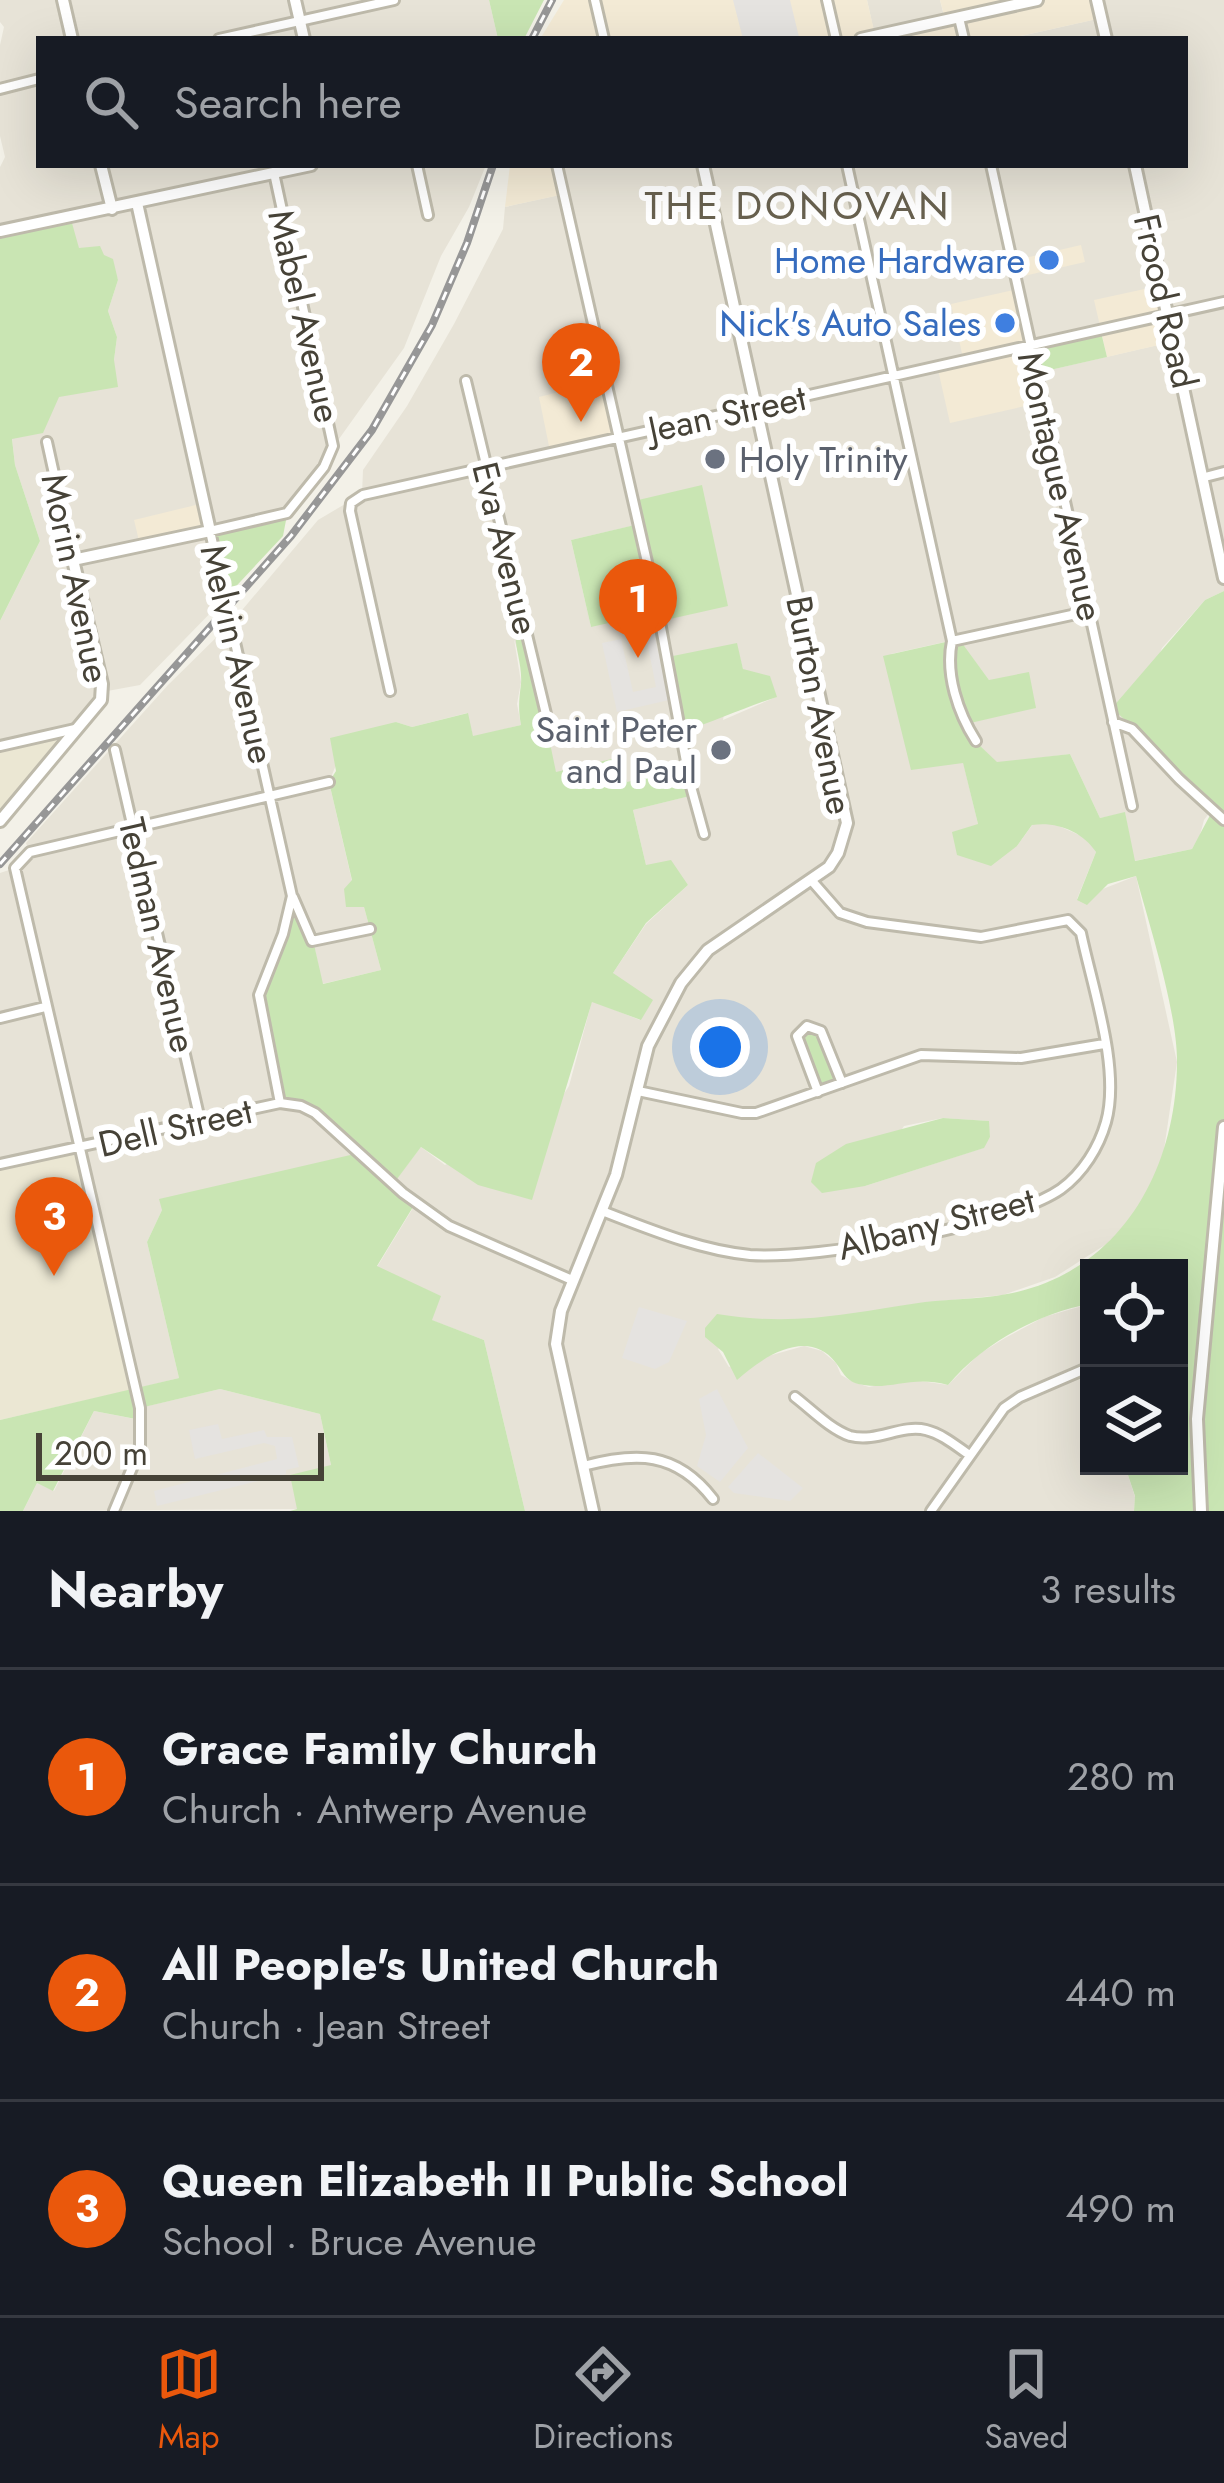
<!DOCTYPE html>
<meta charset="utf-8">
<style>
:root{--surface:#171b24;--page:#20242c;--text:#f1f3f6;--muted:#9ea1a6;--line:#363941;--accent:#ea580c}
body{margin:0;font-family:Jost,sans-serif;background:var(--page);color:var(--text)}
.controls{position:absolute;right:36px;bottom:36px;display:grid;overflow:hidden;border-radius:0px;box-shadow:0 12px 48px #0002}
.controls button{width:108px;height:108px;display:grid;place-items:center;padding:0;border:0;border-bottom:3px solid var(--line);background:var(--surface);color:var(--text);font:60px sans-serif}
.scale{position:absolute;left:36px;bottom:30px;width:288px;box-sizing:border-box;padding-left:12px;border:6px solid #464237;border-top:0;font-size:33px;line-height:42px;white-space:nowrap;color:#464237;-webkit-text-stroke:9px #fff;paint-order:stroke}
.you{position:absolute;left:720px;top:1047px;width:42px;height:42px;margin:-30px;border:9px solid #fff;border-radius:50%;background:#1a73e8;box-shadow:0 0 0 18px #1a73e833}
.badge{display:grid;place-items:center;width:78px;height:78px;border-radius:50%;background:var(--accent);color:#fff;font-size:39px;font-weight:700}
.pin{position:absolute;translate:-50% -99px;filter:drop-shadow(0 3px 6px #0008)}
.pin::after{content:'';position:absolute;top:63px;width:42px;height:36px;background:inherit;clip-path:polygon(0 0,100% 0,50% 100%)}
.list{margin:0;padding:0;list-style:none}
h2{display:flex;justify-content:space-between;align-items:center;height:156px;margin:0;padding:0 48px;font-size:51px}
h2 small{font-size:39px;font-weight:400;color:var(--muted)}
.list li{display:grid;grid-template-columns:78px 1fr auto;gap:36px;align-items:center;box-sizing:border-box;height:216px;padding:0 48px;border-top:3px solid var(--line)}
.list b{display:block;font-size:45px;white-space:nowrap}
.list p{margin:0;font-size:39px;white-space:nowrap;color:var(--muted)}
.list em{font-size:39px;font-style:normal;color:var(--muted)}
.icon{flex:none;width:66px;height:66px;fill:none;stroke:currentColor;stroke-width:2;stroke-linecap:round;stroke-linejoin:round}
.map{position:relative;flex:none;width:1224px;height:1511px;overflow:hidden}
.search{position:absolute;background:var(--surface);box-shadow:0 12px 48px #0002;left:36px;right:36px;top:36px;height:132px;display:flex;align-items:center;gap:30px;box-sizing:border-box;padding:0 42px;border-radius:0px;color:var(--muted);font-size:45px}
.sheet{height:804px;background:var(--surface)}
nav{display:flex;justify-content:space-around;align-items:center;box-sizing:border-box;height:168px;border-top:3px solid var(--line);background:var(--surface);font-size:33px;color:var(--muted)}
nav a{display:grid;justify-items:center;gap:6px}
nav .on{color:var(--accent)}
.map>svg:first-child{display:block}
.residential{fill:#e7e3d7;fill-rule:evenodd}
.commercial{fill:#f3ead5}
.education{fill:#ebe7d3}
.green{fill:#c9e5b3}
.parking{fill:#e5e3e0}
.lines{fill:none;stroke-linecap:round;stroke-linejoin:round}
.minor-casing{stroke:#bebaab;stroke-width:14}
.tertiary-casing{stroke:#bebaab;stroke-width:16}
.minor{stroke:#fff;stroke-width:8}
.tertiary{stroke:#fff;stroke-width:10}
.rail-casing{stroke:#979797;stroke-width:8}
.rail{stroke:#fff;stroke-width:3;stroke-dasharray:9;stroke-linecap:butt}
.shop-dot{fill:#3f7fe0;stroke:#fff;stroke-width:4.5}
.worship-dot{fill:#6b7280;stroke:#fff;stroke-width:4.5}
.labels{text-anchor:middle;stroke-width:12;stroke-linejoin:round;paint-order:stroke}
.shop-label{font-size:36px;fill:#366cbe;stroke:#fff;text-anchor:end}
.street-label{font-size:36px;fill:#464237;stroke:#fff}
.worship-label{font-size:36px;fill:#5b616d;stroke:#fff;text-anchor:start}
.neighbourhood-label{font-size:39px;letter-spacing:3px;fill:#68614f;stroke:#fff}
</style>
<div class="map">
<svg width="1224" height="1511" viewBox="0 0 1224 1511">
<rect width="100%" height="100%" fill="#f3f1e8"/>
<path class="residential" d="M 0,0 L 489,0 L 498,39 L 39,39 L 39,165 L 486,165 L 469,207 L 441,256 L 404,348 L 226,597 L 140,685 L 102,692 L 78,728 L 0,745 L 0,621 L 40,541 L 15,465 L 12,438 L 58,397 L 114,360 L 117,337 L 108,311 L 118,280 L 114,268 L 79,248 L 0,230 L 0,167 L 5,157 L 0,136 L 0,45 L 4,27 L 0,22 Z
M 867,0 L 940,0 L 945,20 L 875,36 Z
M 1098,0 L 1224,0 L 1224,591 L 1205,600 L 1162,648 L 1133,723 L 1180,773 L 1216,804 L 1204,820 L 1200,835 L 1192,849 L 1134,861 L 1125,813 L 1100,818 L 1070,754 L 997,763 L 975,741 L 965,724 L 989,680 L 958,639 L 891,654 L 963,762 L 978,824 L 1017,846 L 1033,824 L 1050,822 L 1088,839 L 1096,852 L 1077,899 L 1136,876 L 1177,1062 L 1163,1156 L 1150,1189 L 1130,1220 L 1108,1243 L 1055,1277 L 1003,1295 L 921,1303 L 833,1319 L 779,1322 L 749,1319 L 718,1349 L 729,1367 L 804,1346 L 822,1351 L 836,1363 L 841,1375 L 853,1382 L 869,1387 L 907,1379 L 948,1385 L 979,1354 L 1005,1338 L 1044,1317 L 1089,1304 L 1089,1466 L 1125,1466 L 1135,1497 L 1134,1511 L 525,1511 L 484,1340 L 431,1320 L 440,1296 L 377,1267 L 416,1203 L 393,1183 L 421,1147 L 445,1165 L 560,1100 L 569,1086 L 592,1001 L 640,1020 L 613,973 L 646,924 L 688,885 L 646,865 L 633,810 L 693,795 L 626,782 L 620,757 L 556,773 L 514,639 L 521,682 L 517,704 L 521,725 L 473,737 L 467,713 L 412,727 L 396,722 L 336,765 L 329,782 L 352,881 L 347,907 L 364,907 L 381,970 L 322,984 L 313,940 L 302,1105 L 361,1153 L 162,1210 L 147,1242 L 179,1378 L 135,1389 L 0,1164 L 0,873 L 15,868 L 29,852 L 26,843 L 168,685 L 232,622 L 318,520 L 362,494 L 363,470 L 407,406 L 454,324 L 503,229 L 505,207 L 564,194 L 558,165 L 1185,165 L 1185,39 L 1008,39 L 1101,18 ZM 1100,328 L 1175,341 L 1037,373 L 963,358 ZM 640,524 L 591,627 L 571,540 ZM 736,643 L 743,669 L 776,697 L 723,720 ZM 943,1118 L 988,1121 L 990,1137 L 983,1148 L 865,1186 L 904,1126 Z
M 220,1389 L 320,1414 L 331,1465 L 298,1509 L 23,1511 L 37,1483 L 54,1491 L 94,1411 L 140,1420 L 139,1408 Z"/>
<path class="commercial" d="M 564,0 L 867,0 L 875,35 L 945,19 L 940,0 L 999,0 L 1001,7 L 1032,0 L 1098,0 L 1102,18 L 1007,39 L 540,39 Z
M 510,165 L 558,165 L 565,194 L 505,207 Z
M 1081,245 L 1085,262 L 1015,278 L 1012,261 Z
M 1163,285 L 1176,341 L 1107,357 L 1094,300 Z
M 1018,289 L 1043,402 L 950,423 L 937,365 L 963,358 L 951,304 Z
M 607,380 L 620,436 L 550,451 L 539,397 Z
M 204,503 L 210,530 L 140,545 L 134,520 Z"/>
<path class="education" d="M 78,728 L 0,820 L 0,745 Z
M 79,1148 L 135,1389 L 0,1420 L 0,1164 Z"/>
<path class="green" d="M 489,0 L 544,0 L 524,39 L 498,39 Z
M 70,216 L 79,248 L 100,246 L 104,255 L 113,259 L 118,280 L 108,311 L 117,337 L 114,360 L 118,387 L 59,397 L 43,433 L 12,439 L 15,465 L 40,541 L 0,621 L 0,230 Z
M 1100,328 L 1107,357 L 1037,373 L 1030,343 Z
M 702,485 L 728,606 L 661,621 L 658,612 L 591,627 L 571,540 L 639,524 L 634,501 Z
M 287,515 L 283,536 L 226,597 L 211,532 Z
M 1224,591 L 1224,1511 L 1134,1511 L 1135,1496 L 1125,1466 L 1179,1466 L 1179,1268 L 1089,1268 L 1089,1304 C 1037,1314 982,1344 948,1385 C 912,1375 892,1390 864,1385 C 847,1383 845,1375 836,1363 C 808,1326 761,1358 737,1380 L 723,1352 L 705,1337 L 705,1328 L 717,1314 C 796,1327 848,1313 925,1302 C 952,1299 981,1299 1007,1294 C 1120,1273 1176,1171 1177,1064 C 1178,1014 1150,927 1136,876 L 1108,884 L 1087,905 L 1077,900 L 1096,852 C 1083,832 1057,821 1032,825 L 1017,846 L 991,866 L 957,855 L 952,832 L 978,824 L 963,763 L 911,770 L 883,656 L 959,639 L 989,680 L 1029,672 L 1036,708 L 966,724 L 975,741 L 997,762 L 1070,754 L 1100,818 L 1125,812 L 1135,861 L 1192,849 L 1216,804 L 1112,708 L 1205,600 Z
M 519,614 L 530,647 L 556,772 L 620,757 L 627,782 L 688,768 L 694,795 L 633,810 L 646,865 L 671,860 L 688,885 L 646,923 L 613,973 L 653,1000 L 641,1020 L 592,1002 L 532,1200 L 478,1185 L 421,1147 L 394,1183 L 416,1202 L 377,1266 L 441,1296 L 432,1320 L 484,1340 L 525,1511 L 290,1511 L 297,1509 L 290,1475 L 331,1465 L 320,1414 L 220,1389 L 140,1408 L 141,1420 L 94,1411 L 53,1491 L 37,1483 L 23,1511 L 0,1511 L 0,1420 L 179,1378 L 147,1242 L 162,1210 L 159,1199 L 359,1153 L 316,1112 L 281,1102 L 260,995 L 293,895 L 313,940 L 323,984 L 381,970 L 364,907 L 346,907 L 344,889 L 352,880 L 329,782 L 336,771 L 330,738 L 396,722 L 412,727 L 468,713 L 473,736 L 521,725 C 518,709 519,700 521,684 C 523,659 509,639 519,614 Z
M 737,643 L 743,669 L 770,676 L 777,697 C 744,707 715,722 682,731 L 668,657 Z
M 817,1028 L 841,1081 L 818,1091 L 801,1048 L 800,1031 Z
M 943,1118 L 989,1121 L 990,1137 L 984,1148 L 865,1186 L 822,1193 L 811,1182 L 816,1163 L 846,1144 Z"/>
<path class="parking" d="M 733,0 L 790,0 L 799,37 L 743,39 Z
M 653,629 L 669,700 L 617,712 L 602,643 L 621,639 L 633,692 L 656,687 L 645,631 Z
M 639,1307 L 687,1321 L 669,1362 L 655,1369 L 622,1358 Z
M 717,1389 L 748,1448 L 720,1482 L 697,1466 L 706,1435 L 699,1399 Z
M 218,1424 L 222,1439 L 264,1430 L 267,1437 L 292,1437 L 299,1467 L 286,1470 L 286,1474 L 157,1506 L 154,1491 L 277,1459 L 275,1446 L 264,1443 L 195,1459 L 189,1430 Z
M 758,1453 L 803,1488 L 790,1501 L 734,1493 L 728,1487 Z"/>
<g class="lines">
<g class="minor-casing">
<path id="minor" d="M 595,0 L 604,39
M 827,0 L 836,39
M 959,18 L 964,39
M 219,39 L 394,0
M 0,89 L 39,79
M 417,165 L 428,215
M 557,165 L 657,606 L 690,783 L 704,834
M 847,165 L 952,641 C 945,674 958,713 976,741
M 991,165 L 1132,806
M 274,173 L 333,446 L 324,467 L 287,513 L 210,531 L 292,896 L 283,934 L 259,995 L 280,1103
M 466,381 L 546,714
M 47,442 L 73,560
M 1205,477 L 1224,472
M 952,641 L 1090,611
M 390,691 L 350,511 L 351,503 L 363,495 L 1224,302
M 1113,722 L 1132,729 L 1179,779 L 1224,820
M 0,746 L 75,729
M 115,750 L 200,1120
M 293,897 L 312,941 L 370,929
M 0,1018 L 45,1007
M 638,1091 L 742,1113 L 756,1113 L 921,1055 L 1021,1058 L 1104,1044
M 818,1092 L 797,1036 L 807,1026 L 821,1031 L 842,1083
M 0,1164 L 280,1103 L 301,1106 L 315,1113 L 403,1193 L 449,1226 L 572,1280
M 602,1211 C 649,1229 699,1250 750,1255 C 816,1260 1008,1226 1061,1189 C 1083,1173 1099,1147 1106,1122 C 1121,1069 1092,986 1081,933 L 1068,920 L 981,937 L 867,922 L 840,913 L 812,881
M 795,1397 C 812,1410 830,1429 850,1436 C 877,1443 901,1424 926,1430 C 942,1434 955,1445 968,1454
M 583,1466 C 636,1452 676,1451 713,1499
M 114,1511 L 140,1449 L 140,1408 L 15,868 L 30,852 L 329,782
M 931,1511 L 1004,1408 L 1020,1397 L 1085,1369"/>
</g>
<g class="tertiary-casing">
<path id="tertiary" d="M 63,0 L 72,39
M 295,0 L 304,39
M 1097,0 L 1106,39
M 861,39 L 1037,0
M 101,165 L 112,209
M 1135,165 L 1224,578
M 0,231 L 311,165
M 0,821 L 101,700 L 102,684 L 73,560 L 210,531 L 137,203
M 593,1511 L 556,1344 L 561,1311 L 616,1175 L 648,1046 L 681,983 L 708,950 L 829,867 L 838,853 L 847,823 L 703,165
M 1201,1511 L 1197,1419 L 1224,1127"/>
</g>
<use href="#minor" class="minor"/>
<use href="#tertiary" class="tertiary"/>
<g class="rail-casing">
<path id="rail" d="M 532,39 L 552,0
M 0,864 L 291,536 L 372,430 L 432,325 L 467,243 L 493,165"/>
</g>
<use href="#rail" class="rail"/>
</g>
<g class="shop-dot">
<circle cx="1049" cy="260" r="12"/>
<circle cx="1005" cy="323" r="12"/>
</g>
<g class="worship-dot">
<circle cx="715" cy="459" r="12"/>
<circle cx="721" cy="750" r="12"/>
</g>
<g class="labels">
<g class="shop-label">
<text x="1025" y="273">Home Hardware</text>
<text x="981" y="336">Nick's Auto Sales</text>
</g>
<g class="street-label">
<text transform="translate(1166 301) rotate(77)" y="13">Frood Road</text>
<text transform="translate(305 316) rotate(77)" y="13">Mabel Avenue</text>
<text transform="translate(727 413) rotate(-12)" y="13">Jean Street</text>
<text transform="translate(1061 486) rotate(77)" y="13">Montague Avenue</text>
<text transform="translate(506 548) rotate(76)" y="13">Eva Avenue</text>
<text transform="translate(76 578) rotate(78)" y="13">Morin Avenue</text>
<text transform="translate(238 654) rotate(77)" y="13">Melvin Avenue</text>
<text transform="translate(820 705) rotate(79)" y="13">Burton Avenue</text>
<text transform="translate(158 935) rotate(77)" y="13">Tedman Avenue</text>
<text transform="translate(175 1127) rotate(-13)" y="13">Dell Street</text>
<text transform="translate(936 1223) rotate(-14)" y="13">Albany Street</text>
</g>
<g class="worship-label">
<text x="739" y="472">Holy Trinity</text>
<text x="697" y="742" text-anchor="end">Saint Peter<tspan x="697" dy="41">and Paul</tspan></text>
</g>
<g class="neighbourhood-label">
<text x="798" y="219">THE DONOVAN</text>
</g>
</g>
</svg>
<div class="controls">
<button><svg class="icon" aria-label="locate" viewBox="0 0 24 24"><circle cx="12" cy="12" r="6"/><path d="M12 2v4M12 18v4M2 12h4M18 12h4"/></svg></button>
<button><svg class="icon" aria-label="layers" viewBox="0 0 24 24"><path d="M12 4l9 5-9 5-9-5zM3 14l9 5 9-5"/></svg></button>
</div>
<div class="scale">200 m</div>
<div class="you"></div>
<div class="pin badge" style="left:638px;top:658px">1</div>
<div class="pin badge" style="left:581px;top:422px">2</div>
<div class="pin badge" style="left:54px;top:1276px">3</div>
<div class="search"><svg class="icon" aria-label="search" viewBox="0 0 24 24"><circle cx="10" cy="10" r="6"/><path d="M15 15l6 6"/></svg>Search here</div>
</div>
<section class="sheet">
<h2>Nearby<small>3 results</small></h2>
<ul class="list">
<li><span class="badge">1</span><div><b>Grace Family Church</b><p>Church · Antwerp Avenue</p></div><em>280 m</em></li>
<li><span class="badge">2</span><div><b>All People's United Church</b><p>Church · Jean Street</p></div><em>440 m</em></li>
<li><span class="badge">3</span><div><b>Queen Elizabeth II Public School</b><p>School · Bruce Avenue</p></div><em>490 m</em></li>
</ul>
</section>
<nav>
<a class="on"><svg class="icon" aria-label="map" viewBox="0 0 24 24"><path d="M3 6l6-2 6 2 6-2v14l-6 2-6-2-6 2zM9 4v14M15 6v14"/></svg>Map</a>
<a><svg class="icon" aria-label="directions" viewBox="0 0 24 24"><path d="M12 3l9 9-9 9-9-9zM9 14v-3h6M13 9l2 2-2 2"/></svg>Directions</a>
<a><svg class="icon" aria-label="saved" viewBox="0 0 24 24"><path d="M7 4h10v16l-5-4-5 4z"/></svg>Saved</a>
</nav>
